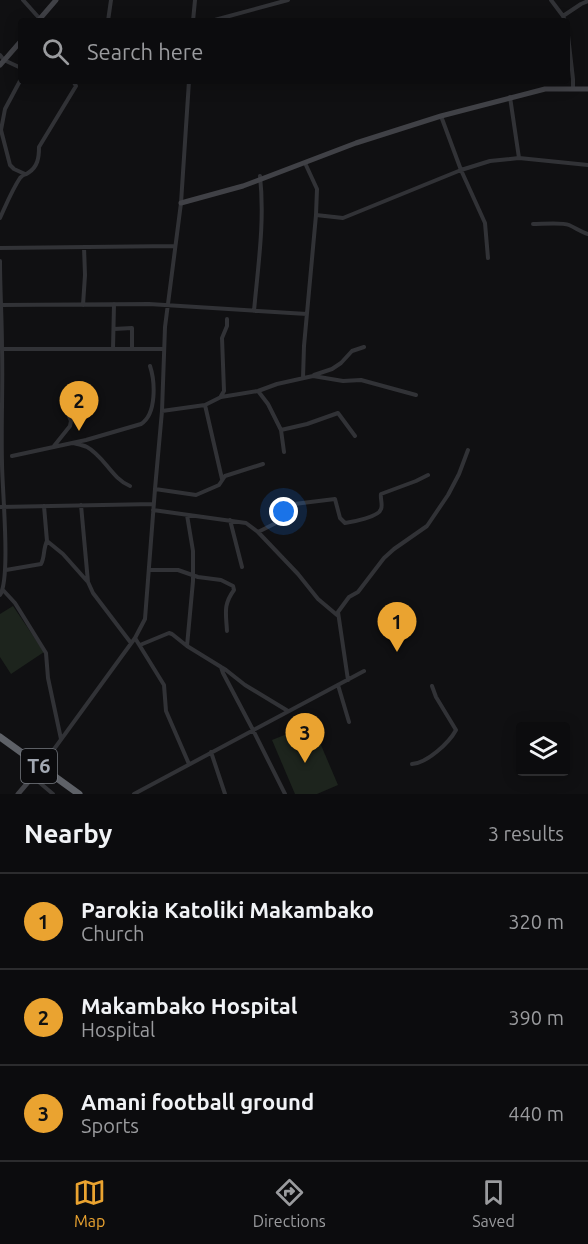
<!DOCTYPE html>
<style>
:root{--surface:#0c0c0e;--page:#151517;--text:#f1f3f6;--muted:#9a9b9e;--line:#2c2c2e;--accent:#eaa330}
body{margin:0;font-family:Ubuntu,sans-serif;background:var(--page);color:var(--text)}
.controls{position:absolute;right:18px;bottom:18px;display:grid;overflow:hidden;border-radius:6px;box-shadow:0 3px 15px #0003}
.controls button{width:54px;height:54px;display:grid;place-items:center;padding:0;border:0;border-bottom:2px solid var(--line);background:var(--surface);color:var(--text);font:30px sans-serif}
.you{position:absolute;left:284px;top:512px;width:21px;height:21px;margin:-15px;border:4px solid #fff;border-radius:50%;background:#1a73e8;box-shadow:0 0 0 9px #1a73e833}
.badge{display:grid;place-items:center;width:39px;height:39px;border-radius:50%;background:var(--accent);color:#111;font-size:20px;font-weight:700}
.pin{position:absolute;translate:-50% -50px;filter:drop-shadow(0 2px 3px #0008)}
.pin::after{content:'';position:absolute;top:32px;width:21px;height:18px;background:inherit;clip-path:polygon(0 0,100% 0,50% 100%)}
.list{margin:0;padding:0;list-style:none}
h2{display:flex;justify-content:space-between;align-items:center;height:78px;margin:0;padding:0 24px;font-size:26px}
h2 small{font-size:20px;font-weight:400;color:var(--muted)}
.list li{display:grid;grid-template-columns:39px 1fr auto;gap:18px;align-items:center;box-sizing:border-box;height:96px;padding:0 24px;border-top:2px solid var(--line)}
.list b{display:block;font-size:22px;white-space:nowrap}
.list p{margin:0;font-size:20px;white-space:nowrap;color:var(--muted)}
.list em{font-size:20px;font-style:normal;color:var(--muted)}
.icon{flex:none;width:33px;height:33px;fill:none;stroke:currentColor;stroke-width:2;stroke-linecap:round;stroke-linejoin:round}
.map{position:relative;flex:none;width:588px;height:794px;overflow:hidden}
.search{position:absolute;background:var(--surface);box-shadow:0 3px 15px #0003;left:18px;right:18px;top:18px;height:66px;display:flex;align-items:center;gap:15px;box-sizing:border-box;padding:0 21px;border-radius:6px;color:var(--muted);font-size:22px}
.sheet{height:366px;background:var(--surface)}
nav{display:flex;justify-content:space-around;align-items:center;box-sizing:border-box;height:84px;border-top:2px solid var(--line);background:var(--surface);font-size:16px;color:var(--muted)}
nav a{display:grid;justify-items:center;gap:3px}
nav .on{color:var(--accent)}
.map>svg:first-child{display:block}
.green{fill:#1d241d}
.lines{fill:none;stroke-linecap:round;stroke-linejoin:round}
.street{stroke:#313236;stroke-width:4}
.secondary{stroke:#404146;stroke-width:5}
.highway{stroke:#5e6167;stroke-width:7}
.labels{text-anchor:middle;stroke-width:4.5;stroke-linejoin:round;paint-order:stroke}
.shield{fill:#0b0b0d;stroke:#757980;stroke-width:1.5}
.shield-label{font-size:20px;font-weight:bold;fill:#a2a8b2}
</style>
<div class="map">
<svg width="588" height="794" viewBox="0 0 588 794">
<rect width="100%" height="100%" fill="#101012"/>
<path class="green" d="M 13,606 L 44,652 L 11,674 L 0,657 L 0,614 Z
M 312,724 L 338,785 L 317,794 L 295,794 L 272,740 Z"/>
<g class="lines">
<path class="street" d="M 23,0 L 40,19
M 551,0 L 563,16 L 565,21
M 563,16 L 581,4 L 588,1
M 108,21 L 111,0
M 193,21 L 195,0
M 211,21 L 288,0
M 567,27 L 573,79 L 573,88
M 0,55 L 4,60 L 21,68
M 21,79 L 5,109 L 1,130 L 10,165 L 14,169 L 25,174
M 510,97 L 519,158
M 441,116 L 461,170 L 485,223 L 488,258
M 316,215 L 343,218 L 461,170 L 490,161 L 519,158 L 588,165
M 0,218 C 6,205 12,190 20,178 C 25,173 23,176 28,173 C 38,167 39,157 39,147 L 76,86 L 73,81
M 533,224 C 542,224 562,222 569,225 C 576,228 581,232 588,234
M 0,248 L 175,246
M 0,261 C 0,290 2,320 2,349 C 3,387 1,425 2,463 C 2,488 11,578 0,595
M 1,305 L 149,304 L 307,314
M 83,305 L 85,275 L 84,247
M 254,311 C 258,266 265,221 260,176
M 114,329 L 132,328 L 132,348
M 1,349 L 163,349
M 113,349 L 114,304
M 314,375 L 332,369 L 341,363 L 352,351 L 364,347
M 303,378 L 304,346 L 316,215 L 317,189 L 305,163
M 258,391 L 268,404 L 281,430 L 284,452
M 221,396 L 224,391 L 222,338 L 227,326 L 227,319
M 205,405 L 222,479
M 162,411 L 205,405 L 221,397 L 258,391 L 277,384 L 313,376 L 343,381 L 361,380 L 416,395
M 281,430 L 307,424 L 338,413 L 355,436
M 73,443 C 77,444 83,445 87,447 C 104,456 112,479 130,486
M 54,446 L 70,426 L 71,421 L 66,409
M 12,456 L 86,440 L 141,424 C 157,414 155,381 150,366
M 155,489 L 196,495 L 219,485 L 225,476 L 263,464
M 81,505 L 88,582 L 93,593 L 131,643
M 44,506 L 47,541 L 63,554 L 87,581
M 0,507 L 154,504
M 153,510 L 246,523 L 258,532 L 298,574 L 318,599 L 337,615
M 230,520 L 242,567
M 258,532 L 278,522 L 283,507 L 286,505 L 335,499 L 340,518 L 345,523 C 352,522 379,517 381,509 C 383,505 380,498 381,494 L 416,481 L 428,475
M 6,570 L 41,564 C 45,557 43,549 47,541
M 149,570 L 178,570 L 198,577 L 221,580 L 233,586 L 234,590 C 223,605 226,613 227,631
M 3,590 L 15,603 L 46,653 L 48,678 L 61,739
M 135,638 L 164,685 L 166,711 L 189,764
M 140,645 L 169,633 L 172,634 L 187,646 L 226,670 L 245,685 L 288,711
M 187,646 L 193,581 L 193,551 L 187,515
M 221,667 L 223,673 L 253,730 L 285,794
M 348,680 L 338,612 L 349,597 L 358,592 L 384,558 L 394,549 L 427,526 L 448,495 L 459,474 L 468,450
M 338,685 L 349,722
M 211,752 L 225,794
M 412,764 C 427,763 449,743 456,730 L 436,697 L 432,686
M 41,767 L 135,638 L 145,619 L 155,489 L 162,411 L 165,327 L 181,203 L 189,81
M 33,777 L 53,794
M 134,794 L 364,671"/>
<path class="secondary" d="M 38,21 L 56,0
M 0,65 L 21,41
M 181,203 L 243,186 L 356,143 L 441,116 L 545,89 L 588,89
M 18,794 L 41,767"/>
<path class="highway" d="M 0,737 L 79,794"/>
</g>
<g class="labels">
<rect class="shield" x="21" y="749" width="36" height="34" rx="4.5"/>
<g class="shield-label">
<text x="39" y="773">T6</text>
</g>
</g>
</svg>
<div class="controls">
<button><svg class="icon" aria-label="layers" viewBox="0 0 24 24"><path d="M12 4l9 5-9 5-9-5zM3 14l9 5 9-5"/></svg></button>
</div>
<div class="you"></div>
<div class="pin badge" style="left:397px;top:652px">1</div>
<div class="pin badge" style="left:79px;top:431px">2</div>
<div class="pin badge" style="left:305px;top:763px">3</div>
<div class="search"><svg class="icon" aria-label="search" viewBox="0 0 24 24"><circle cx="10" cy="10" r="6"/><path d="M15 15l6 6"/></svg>Search here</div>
</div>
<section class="sheet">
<h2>Nearby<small>3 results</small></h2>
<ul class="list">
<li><span class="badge">1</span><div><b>Parokia Katoliki Makambako</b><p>Church</p></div><em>320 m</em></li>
<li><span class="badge">2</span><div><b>Makambako Hospital</b><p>Hospital</p></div><em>390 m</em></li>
<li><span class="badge">3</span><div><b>Amani football ground</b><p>Sports</p></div><em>440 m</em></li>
</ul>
</section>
<nav>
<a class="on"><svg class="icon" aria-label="map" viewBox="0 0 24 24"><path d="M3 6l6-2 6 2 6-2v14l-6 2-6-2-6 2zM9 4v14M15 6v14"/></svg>Map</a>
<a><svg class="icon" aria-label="directions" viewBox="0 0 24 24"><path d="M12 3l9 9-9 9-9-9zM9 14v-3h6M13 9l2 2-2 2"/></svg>Directions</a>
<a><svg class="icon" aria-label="saved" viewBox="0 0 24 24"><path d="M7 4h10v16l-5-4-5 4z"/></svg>Saved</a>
</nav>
